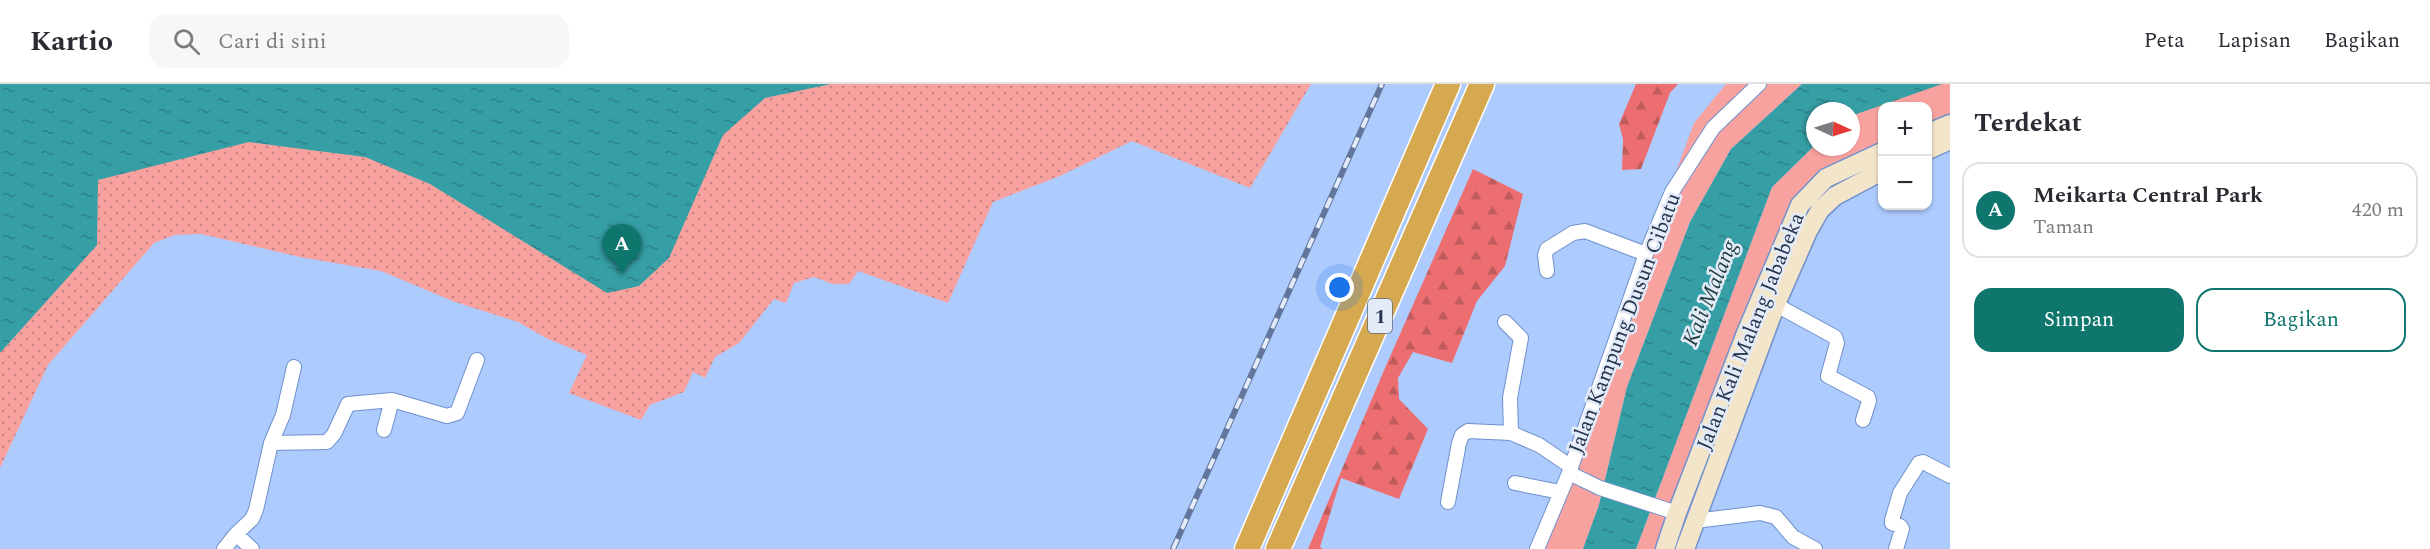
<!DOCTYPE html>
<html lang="id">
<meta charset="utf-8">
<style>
:root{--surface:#fff;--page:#f7f7f7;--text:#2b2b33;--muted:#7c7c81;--line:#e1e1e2;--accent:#0f766e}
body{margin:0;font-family:Spectral,serif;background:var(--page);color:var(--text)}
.controls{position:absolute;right:18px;top:18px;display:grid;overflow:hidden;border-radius:12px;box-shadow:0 2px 4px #0004}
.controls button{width:54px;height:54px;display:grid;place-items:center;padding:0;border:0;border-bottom:2px solid var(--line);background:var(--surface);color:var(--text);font:30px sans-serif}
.compass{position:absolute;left:1806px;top:18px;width:54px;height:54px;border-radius:50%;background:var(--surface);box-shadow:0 2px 4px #0004;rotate:94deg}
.you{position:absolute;left:1340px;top:204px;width:21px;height:21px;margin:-15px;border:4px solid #fff;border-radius:50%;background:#1a73e8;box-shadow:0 0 0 9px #1a73e833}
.badge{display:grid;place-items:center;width:39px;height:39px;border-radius:50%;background:var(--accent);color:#fff;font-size:20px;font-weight:700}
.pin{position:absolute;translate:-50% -50px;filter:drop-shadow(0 2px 3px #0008)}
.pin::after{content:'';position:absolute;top:32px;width:21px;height:18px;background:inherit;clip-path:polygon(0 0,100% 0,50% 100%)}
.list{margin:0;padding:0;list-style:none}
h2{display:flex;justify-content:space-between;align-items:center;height:78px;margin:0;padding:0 24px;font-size:26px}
h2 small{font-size:20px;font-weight:400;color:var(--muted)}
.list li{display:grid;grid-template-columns:39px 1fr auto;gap:18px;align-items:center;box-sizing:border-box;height:96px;margin:0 12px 12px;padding:0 12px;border:2px solid var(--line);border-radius:18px}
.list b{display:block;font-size:22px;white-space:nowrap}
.list p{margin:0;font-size:20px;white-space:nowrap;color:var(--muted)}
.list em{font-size:20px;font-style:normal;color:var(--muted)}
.actions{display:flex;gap:12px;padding:18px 24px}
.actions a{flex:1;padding:14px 0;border:2px solid var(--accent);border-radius:18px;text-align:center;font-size:21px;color:var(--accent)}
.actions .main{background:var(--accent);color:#fff}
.icon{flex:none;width:33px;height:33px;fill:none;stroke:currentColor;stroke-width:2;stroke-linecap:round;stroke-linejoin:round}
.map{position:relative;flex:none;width:1950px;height:465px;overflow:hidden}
header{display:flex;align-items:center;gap:36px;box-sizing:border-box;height:84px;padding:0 30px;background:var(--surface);border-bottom:2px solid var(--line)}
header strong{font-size:28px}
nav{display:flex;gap:33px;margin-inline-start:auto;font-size:21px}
.search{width:420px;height:54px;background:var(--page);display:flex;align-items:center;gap:15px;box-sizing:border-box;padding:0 21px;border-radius:18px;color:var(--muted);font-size:22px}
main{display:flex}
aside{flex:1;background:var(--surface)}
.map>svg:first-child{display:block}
.grass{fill:#f8a2a0}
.forest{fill:url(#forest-firs)}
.park{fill:url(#park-dots)}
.water{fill:url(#water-ripples)}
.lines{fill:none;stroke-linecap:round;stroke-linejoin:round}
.minor-casing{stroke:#6f91cd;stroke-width:16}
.secondary-casing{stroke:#6f91cd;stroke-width:21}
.motorway-casing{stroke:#fff;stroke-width:27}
.minor{stroke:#fff;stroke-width:14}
.secondary{stroke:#f3e5ca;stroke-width:18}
.motorway{stroke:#d6a850;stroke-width:24}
.rail-casing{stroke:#61769a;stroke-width:6}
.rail{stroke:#e4ebf8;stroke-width:4;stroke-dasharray:11;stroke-linecap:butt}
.labels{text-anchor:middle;stroke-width:5;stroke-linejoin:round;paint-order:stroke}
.shield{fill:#e4ebf8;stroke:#5e6a80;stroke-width:1.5}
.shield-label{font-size:20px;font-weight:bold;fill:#25334c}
.street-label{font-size:21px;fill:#25334c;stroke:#e4ebf8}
.water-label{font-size:22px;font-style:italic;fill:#1d3d3f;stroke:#e4ebf8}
</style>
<header>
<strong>Kartio</strong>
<div class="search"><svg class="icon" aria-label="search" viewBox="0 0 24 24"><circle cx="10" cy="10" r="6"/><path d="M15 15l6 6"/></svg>Cari di sini</div>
<nav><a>Peta</a><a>Lapisan</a><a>Bagikan</a></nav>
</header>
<main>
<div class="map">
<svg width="1950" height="465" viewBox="0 0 1950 465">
<defs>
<pattern id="forest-firs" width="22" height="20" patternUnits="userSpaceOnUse" patternTransform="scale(1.5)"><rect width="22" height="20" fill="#ed6e70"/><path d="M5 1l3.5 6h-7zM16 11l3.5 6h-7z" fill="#c05b5e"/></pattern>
<pattern id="park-dots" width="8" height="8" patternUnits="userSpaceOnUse" patternTransform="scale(1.5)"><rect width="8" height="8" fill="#f8a2a0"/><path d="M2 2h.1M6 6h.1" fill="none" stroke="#c98585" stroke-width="1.8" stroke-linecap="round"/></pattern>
<pattern id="water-ripples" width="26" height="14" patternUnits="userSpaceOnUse" patternTransform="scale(1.5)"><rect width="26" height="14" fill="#369fa6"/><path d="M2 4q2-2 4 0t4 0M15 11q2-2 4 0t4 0" fill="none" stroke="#2d8289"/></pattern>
</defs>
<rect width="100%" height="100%" fill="#aecbfe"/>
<path class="grass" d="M 1726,0 L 1802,0 L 1731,65 L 1690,138 L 1627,303 L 1599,421 L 1583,465 L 1544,465 L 1647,166 L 1694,39 Z
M 1936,0 L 1950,0 L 1950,56 L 1928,66 L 1928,22 L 1882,22 L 1882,88 L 1820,126 L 1685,465 L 1636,465 L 1772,103 L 1815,61 L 1815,63 L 1851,63 L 1851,32 Z"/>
<path class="forest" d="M 1636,0 L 1678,0 L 1670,9 L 1641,85 L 1622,86 L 1623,55 L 1619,40 Z
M 1473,85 L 1523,110 L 1505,182 L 1477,217 L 1452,279 L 1413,268 L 1398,294 L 1399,315 L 1428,345 L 1399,415 L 1341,394 L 1320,463 L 1323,465 L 1308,465 L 1385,284 Z"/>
<path class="park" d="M 0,0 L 1311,0 L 1250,104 L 1132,57 L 1060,92 L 993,118 L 948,219 L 858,187 L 849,200 L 833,200 L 814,193 L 794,199 L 786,219 L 774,215 L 739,259 L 715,273 L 705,294 L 693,288 L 684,308 L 650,321 L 641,336 L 569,309 L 587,271 L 546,254 L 518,238 L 455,218 L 381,187 L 300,173 L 201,150 L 175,151 L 154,159 L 48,281 L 0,384 Z"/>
<path class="water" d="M 0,0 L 831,0 L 765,14 L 723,51 L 669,174 L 639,202 L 607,209 L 430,100 L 365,73 L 249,58 L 98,96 L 97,161 L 0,269 Z
M 1802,0 L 1942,0 L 1851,32 L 1851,27 L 1815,27 L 1815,61 L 1772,103 L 1636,465 L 1583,465 L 1599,421 L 1627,303 L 1690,138 L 1731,65 Z"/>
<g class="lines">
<g class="minor-casing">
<path id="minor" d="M 1547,187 L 1545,171 L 1547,165 L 1573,149 L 1585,147 L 1646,170
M 1769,217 L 1835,253 L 1837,259 L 1828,292 L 1868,313 L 1869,317 L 1863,336
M 1505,238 L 1521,254 L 1510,314 L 1511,349
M 392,316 L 447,332 L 457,329 L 477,276
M 271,359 L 327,358 L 334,350 L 348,320 L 392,316 L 384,346
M 1569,389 L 1600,404 L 1677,429
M 1515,399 L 1560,408
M 1448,418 L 1459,359 L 1462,351 L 1468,347 L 1511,349 L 1539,361 L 1570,382
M 1695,437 L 1760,429 L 1776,433 L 1793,453 L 1815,465
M 236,450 L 252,435 L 256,426 L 271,359 L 283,331 L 294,283
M 224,465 L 236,450 L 252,465
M 1537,465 L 1569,389 L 1646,170 L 1672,108 L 1713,44 L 1759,0
M 1896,465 L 1902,445 L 1900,442 L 1892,439 L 1892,436 L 1900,409 L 1919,379 L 1923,378 L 1950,392"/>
</g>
<g class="secondary-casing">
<path id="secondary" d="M 1928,49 L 1950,40
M 1928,66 L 1950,56
M 1665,465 L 1677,429 L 1746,249 L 1800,121 L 1826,94 L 1882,68
M 1685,465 L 1776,220 L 1808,147 L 1820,126 L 1835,112 L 1882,87"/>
</g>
<g class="motorway-casing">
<path id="motorway" d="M 1247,465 L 1448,0
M 1278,465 L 1482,0"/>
</g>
<use href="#minor" class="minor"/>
<use href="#secondary" class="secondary"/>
<use href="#motorway" class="motorway"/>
<g class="rail-casing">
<path id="rail" d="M 1173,465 L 1382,0"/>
</g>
<use href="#rail" class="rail"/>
</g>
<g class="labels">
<rect class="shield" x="1368" y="215" width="24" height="34" rx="4.5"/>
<g class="shield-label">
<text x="1380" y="239">1</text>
</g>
<g class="street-label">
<text transform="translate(1624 239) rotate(-69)" y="7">Jalan Kampung Dusun Cibatu</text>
<text transform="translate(1750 247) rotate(-68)" y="7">Jalan Kali Malang Jababeka</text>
</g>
<g class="water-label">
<text transform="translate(1709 209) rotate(-68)" y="8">Kali Malang</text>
</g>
</g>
</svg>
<div class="controls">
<button>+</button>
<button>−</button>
</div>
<svg class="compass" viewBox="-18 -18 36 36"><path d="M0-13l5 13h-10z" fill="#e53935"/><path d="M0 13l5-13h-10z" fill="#7c7c81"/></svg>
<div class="you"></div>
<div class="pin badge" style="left:622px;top:190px">A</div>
</div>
<aside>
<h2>Terdekat<small></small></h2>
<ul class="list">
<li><span class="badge">A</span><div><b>Meikarta Central Park</b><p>Taman</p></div><em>420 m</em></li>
</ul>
<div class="actions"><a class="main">Simpan</a><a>Bagikan</a></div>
</aside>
</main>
